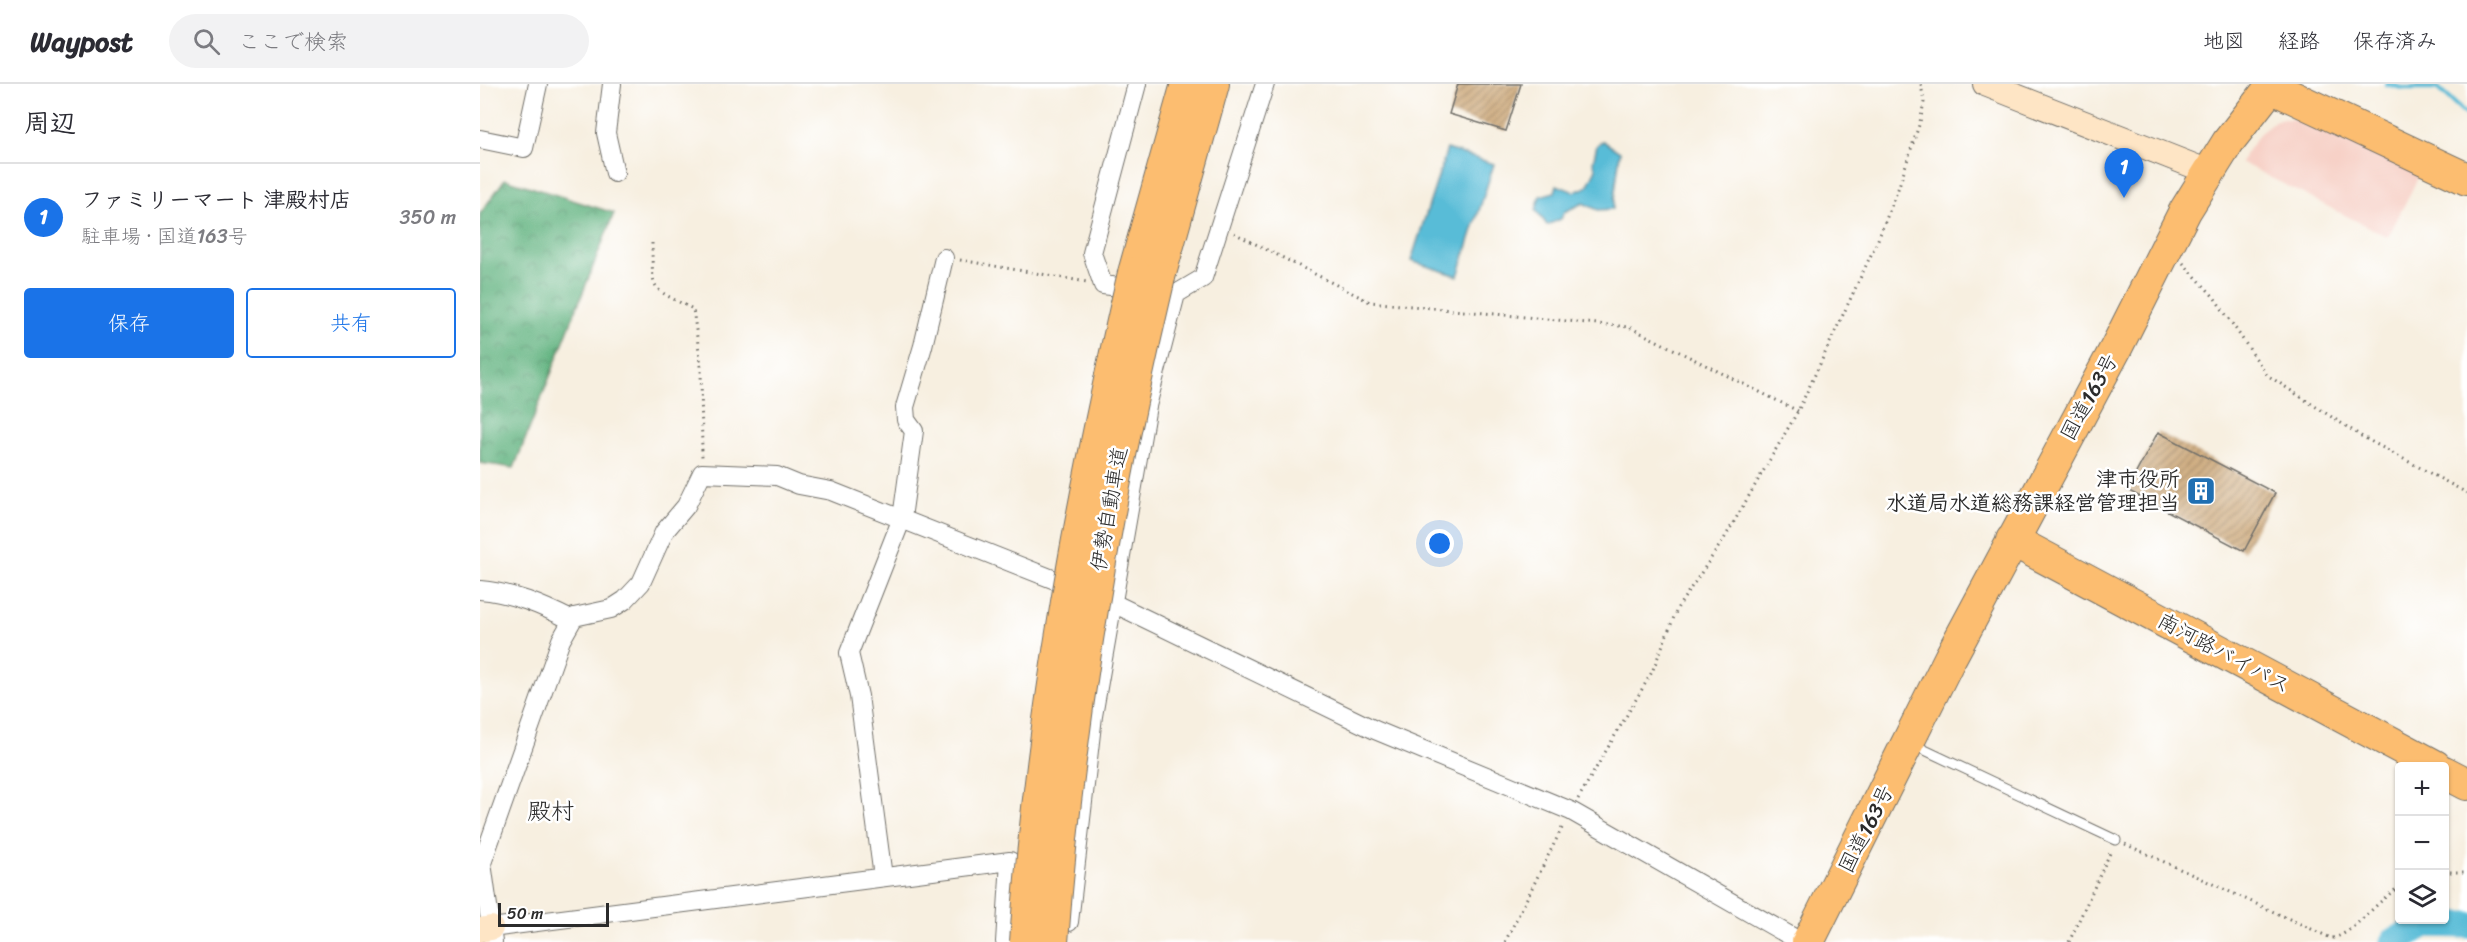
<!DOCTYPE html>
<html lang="ja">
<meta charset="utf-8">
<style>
:root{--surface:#fff;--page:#f2f2f3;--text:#2b2b33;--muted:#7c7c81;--line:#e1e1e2;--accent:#1a73e8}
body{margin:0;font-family:Sriracha,"Klee One",sans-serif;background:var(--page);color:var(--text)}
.controls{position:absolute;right:18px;bottom:18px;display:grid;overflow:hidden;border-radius:6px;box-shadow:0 2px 4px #0004}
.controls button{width:54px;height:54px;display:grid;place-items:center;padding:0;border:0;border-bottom:2px solid var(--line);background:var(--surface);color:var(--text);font:30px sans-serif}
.scale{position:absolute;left:18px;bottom:15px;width:111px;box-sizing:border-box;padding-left:6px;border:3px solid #2b2b2b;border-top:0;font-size:16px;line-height:21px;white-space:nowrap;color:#2b2b2b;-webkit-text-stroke:4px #fff;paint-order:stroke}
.you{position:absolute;left:960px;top:460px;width:21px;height:21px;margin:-15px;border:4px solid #fff;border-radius:50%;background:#1a73e8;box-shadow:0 0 0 9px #1a73e833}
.badge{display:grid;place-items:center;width:39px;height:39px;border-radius:50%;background:var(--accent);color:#fff;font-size:20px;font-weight:700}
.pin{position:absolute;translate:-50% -50px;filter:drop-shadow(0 2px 3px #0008)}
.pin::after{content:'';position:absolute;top:32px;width:21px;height:18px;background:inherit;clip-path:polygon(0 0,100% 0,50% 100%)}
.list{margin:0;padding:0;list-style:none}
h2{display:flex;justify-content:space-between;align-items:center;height:78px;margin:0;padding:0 24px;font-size:26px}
h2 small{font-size:20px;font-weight:400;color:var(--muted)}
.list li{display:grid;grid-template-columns:39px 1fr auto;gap:18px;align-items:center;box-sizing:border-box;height:108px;padding:0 24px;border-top:2px solid var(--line)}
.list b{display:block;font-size:22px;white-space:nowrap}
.list p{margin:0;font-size:20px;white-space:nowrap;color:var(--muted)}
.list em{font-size:20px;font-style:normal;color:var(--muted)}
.actions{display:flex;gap:12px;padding:18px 24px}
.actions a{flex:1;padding:14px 0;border:2px solid var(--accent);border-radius:6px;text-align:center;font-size:21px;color:var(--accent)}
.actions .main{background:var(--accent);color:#fff}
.icon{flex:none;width:33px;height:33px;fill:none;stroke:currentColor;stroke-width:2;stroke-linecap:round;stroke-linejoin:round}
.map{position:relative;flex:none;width:1987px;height:858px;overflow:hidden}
header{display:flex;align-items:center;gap:36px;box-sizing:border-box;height:84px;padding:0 30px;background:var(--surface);border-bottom:2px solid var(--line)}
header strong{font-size:28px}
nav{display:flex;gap:33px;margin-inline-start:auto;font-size:21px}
.search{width:420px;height:54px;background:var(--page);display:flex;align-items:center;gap:15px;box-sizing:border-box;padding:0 21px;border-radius:33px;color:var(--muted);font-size:22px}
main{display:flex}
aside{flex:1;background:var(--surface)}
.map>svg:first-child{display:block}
.built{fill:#f7d1c7}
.forest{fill:url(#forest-crowns);stroke:#466e55;stroke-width:1.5}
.water{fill:#59bcd7;stroke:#427481;stroke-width:1.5}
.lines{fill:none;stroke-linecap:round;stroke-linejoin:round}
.stream{stroke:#59bcd7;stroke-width:4.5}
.river{stroke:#59bcd7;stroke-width:27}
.building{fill:url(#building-hatch)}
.lane-casing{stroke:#72706a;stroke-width:11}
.street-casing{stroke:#72706a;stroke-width:20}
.secondary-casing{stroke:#72706a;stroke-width:26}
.highway-casing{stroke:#72706a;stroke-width:34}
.path{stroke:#72706a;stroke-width:3;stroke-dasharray:1.5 4.5;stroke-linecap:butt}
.lane{stroke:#fff;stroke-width:9}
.street{stroke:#fff;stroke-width:18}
.secondary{stroke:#fee5c5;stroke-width:24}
.highway{stroke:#fcbd6f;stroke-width:32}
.highway-bridge-casing{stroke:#72706a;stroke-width:34;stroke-linecap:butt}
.highway-bridge{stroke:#fcbd6f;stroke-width:32}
.labels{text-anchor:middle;stroke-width:5;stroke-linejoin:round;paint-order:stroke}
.street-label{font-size:21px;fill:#2b2b2b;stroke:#fff}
.poi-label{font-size:21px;font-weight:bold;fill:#2b2b2b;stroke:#fff;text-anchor:end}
.quarter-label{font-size:24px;fill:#2b2b2b;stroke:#fff}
</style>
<header>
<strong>Waypost</strong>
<div class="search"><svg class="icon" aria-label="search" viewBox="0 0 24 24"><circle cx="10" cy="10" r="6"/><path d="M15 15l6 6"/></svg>ここで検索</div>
<nav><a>地図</a><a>経路</a><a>保存済み</a></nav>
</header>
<main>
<aside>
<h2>周辺<small></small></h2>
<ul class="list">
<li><span class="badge">1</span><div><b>ファミリーマート 津殿村店</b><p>駐車場 · 国道163号</p></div><em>350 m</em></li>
</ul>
<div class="actions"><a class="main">保存</a><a>共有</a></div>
</aside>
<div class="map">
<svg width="1987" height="858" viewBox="0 0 1987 858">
<defs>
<pattern id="forest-crowns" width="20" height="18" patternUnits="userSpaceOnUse" patternTransform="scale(1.5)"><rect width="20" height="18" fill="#60b27f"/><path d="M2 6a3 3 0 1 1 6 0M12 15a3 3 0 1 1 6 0" fill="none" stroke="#4f9168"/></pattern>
<pattern id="building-hatch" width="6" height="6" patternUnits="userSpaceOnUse" patternTransform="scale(1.5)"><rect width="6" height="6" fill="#ceab7e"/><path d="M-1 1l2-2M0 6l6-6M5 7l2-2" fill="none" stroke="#a78b67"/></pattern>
</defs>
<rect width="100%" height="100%" fill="#fff"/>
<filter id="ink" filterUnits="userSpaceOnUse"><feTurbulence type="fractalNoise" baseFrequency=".0167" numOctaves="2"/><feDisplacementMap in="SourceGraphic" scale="12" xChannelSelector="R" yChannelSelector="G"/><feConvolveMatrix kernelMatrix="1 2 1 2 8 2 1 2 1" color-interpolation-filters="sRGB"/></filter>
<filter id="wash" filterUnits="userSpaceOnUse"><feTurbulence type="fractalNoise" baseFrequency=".008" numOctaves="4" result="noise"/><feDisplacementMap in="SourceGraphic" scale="24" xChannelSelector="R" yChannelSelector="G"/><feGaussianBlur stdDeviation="1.35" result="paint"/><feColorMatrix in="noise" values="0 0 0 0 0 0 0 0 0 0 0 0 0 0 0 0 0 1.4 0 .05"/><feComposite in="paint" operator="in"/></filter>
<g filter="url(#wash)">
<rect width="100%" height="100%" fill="#f7efe0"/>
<path class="built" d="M 1803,35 L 1817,35 L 1941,88 L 1908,153 L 1760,78 L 1779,50 L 1794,38 Z"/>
<path class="forest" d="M 25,95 L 134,129 L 34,384 L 0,379 L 0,130 Z"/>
<path class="water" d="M 1123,57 L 1140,68 L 1133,125 L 1118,126 L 1103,119 L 1084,128 L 1081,135 L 1067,141 L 1056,126 L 1060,112 L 1075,108 L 1077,101 L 1094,108 L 1107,103 L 1116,85 L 1113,78 L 1117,61 Z
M 967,65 L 1014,80 L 978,192 L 931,177 Z"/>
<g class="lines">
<path class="stream" d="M 1907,0 L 1922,4 L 1958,4 L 1987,31"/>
<path class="river" d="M 1913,858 L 1945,840 L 1987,841"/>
</g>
<g id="blocks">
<path class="building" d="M 978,0 L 1041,0 L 1026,47 L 969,30 Z
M 1678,348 L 1795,409 L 1764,467 L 1647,406 Z"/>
</g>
</g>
<g filter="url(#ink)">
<use href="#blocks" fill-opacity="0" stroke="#72706a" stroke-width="1.5"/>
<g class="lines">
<g class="lane-casing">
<path id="lane" d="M 1432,660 L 1636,756"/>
</g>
<g class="street-casing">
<path id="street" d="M 132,0 L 126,49 L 135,89
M 657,0 L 612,169 L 623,201 L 696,210 L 723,194 L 785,0
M 0,55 L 44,64 L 58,0
M 0,506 C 33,509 61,521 91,536
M 403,793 L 379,612 L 369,569 L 422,434 L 434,347 L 426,336 L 425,323 L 443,262 L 464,174
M 589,838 L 613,632 L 667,322 L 696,210
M 11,844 L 530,777 L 525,858
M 13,858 L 2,779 L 81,556 L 94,533 L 131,525 L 145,516 L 161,499 L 184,448 L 206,422 L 222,389 L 297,392 L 319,401 L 351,407 L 633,519 L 895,646 L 1091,727 L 1321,858"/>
</g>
<g class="secondary-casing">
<path id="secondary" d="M 1505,0 L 1729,88
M 0,846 L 11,844"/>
</g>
<g class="highway-casing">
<path id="highway" d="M 654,189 L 707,0
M 679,193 L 733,0
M 1532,456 L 1955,682
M 1964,688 L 1987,700
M 1328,858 L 1470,574 L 1636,264 L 1705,127 L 1748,58 L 1791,3 L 1987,95"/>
</g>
<path class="path" d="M 754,149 L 890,218 L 1149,243 L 1318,327
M 172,159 C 173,209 168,202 213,225 L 221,281 L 222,373
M 480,176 L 607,198
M 1703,179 L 1734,213 L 1787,291 L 1881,352 L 1987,409
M 1098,715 L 1172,588 L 1198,523 L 1244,455 L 1318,327 L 1397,158 L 1418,105 L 1440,38 L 1444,18 L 1441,0
M 1645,760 L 1851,854 C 1870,854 1900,813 1920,803
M 1964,788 L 1987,788
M 1025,858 L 1083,742
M 1589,858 L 1631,767"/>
<use href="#lane" class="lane"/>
<use href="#street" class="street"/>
<use href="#secondary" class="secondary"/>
<use href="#highway" class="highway"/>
<g class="highway-bridge-casing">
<path id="highway-bridge" d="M 546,858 C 561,632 603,409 654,189
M 572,858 C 588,633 627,412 679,193"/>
</g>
<use href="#highway-bridge" class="highway-bridge"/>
</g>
</g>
<defs>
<g id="building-square" transform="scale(1.5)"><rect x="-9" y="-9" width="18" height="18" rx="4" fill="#1f6fb2" stroke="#fff"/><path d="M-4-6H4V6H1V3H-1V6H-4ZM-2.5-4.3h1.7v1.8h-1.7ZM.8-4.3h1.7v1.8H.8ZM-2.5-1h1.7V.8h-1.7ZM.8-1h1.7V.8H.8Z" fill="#fff"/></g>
</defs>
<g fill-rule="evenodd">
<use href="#building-square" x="1721" y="407"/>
</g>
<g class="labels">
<g class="street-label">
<text transform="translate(1609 313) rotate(-61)" y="7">国道163号</text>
<text transform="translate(629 425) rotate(-80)" y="7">伊勢自動車道</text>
<text transform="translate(1744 569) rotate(28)" y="7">南河路バイパス</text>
<text transform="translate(1386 745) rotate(-63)" y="7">国道163号</text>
</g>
<g class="poi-label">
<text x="1700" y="402">津市役所<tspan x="1700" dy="24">水道局水道総務課経営管理担当</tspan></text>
</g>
<g class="quarter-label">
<text x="71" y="735">殿村</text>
</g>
</g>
</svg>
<div class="controls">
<button>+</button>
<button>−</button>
<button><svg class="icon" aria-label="layers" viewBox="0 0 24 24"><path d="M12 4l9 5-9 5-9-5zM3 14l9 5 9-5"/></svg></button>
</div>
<div class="scale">50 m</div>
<div class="you"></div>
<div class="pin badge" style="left:1644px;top:114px">1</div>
</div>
</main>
